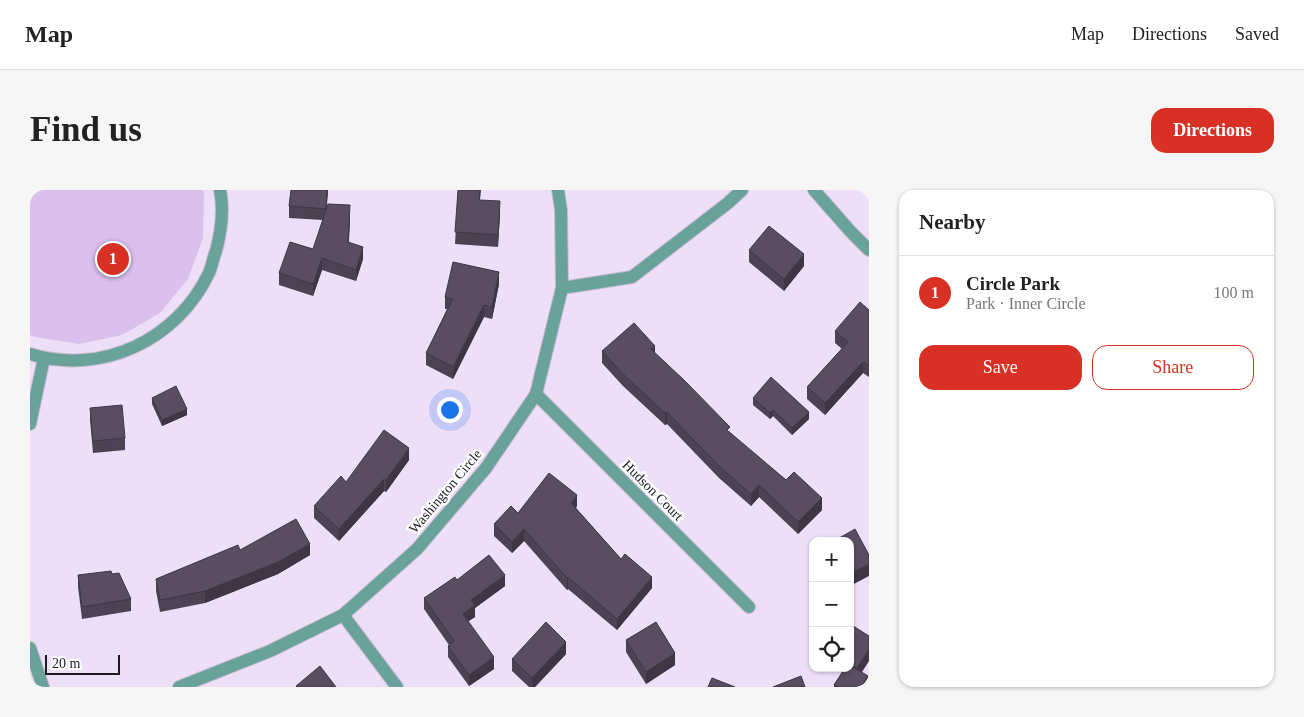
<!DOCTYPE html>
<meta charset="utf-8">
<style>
:root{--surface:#fff;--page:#f6f6f6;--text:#222;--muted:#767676;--line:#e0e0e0;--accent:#d93025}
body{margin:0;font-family:"Times New Roman",serif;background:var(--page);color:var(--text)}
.controls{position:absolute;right:15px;bottom:15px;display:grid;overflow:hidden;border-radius:10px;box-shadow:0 1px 4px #0004}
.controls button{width:45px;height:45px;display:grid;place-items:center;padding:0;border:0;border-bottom:1px solid var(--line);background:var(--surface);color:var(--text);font:25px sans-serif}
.scale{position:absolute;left:15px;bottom:12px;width:75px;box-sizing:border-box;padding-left:5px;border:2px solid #1e1922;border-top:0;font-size:14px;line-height:18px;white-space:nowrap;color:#1e1922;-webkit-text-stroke:4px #fff;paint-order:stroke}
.you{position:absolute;left:419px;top:219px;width:18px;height:18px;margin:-12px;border:4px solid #fff;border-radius:50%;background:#1a73e8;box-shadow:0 0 0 8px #1a73e833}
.badge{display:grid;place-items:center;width:32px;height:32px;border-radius:50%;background:var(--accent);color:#fff;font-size:16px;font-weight:700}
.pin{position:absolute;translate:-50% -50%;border:2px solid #fff;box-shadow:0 1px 5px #0006}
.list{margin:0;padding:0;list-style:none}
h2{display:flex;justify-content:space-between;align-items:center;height:65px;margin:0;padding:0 20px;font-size:21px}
h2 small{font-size:16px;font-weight:400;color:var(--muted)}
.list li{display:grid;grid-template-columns:32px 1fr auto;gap:15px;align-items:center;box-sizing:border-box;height:75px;padding:0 20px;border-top:1px solid var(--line)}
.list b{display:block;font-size:19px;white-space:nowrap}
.list p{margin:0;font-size:16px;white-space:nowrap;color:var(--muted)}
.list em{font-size:16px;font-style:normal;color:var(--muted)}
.actions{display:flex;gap:10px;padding:15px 20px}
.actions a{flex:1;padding:11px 0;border:1px solid var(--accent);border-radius:15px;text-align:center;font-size:18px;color:var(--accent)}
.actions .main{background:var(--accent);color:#fff}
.icon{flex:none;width:28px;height:28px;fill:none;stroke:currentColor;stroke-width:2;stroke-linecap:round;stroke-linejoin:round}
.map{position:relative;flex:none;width:839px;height:497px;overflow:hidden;border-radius:15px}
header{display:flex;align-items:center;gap:30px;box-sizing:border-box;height:70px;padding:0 25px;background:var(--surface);border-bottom:1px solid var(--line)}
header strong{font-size:24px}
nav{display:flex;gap:28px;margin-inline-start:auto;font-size:18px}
.intro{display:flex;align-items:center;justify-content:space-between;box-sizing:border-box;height:120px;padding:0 30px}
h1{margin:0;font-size:35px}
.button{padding:12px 22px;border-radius:15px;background:var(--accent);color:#fff;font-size:18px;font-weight:700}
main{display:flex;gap:30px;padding:0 30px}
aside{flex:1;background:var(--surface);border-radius:15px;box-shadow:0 1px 4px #0004}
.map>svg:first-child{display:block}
.green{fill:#dbbfed}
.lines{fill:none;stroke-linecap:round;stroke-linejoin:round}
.street-casing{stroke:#c9bbd1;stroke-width:14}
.street{stroke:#69a29b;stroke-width:12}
.wall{fill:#4d4254}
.shaded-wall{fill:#3f3645}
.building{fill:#5a4d62;stroke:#3f3645}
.labels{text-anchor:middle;stroke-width:5;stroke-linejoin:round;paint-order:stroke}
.street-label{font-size:14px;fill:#1e1922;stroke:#fff}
</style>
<header>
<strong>Map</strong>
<nav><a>Map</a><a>Directions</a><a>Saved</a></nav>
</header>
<div class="intro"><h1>Find us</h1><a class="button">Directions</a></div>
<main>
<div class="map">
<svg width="839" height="497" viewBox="0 0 839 497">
<rect width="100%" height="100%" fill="#eedff8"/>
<path class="green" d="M 0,0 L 173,0 L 174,4 L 173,48 L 158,89 L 130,123 L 92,145 L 49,154 L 5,147 L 0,145 Z"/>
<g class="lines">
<g class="street-casing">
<path id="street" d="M 784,0 L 821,42 L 839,60
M 532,98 L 602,87 L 698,13 L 712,0
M 0,164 C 72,186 147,150 179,83 C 182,76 183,68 186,61 C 191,42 194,19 190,0
M 506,204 L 719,417
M 0,234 L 14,168
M 313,425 L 367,497
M 0,458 L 13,497
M 149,497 L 240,461 L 313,425 L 387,359 L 456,278 L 506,204 L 532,98 L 531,20 L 528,0"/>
</g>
<use href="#street" class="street"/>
</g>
<path class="wall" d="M 298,0 L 296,19 L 320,27 L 319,52 L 333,69 L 326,91 L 292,80 L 283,106 L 249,95 L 249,83 L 283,59 L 293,30 L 259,28 L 259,16 Z
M 428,0 L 451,0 L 450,10 L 470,23 L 468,57 L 425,54 Z
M 719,60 L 774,76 L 754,101 L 719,72 Z
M 469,94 L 462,129 L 454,127 L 423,189 L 396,175 L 396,163 L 417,119 L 415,119 L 415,107 Z
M 839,120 L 839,187 L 833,183 L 795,225 L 777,209 L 777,197 L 812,159 L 805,153 L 805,141 Z
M 572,161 L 625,163 L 700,243 L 792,320 L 768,344 L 729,307 L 721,316 L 689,288 L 637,234 L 635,235 L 593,196 L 572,173 Z
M 122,208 L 157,225 L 132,236 L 122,214 Z
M 723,208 L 779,229 L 762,245 L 743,226 L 740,229 L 723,215 Z
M 60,218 L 95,248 L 95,260 L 63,263 L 60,230 Z
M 379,270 L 356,302 L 354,301 L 309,351 L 284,328 L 284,316 L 316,292 Z
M 547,316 L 546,318 L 591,369 L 622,398 L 587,440 L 538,399 L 537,400 L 494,351 L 482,363 L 464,346 L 464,334 L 488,323 Z
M 210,360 L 280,365 L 248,384 L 175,413 L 130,422 L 126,401 L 126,389 Z
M 82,384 L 101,409 L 101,421 L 52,429 L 48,397 L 48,385 Z
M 427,390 L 475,396 L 445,418 L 445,427 L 438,431 L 464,479 L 439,496 L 418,467 L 418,456 L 419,455 L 394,419 L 394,408 Z
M 820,434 L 832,482 L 838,497 L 804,497 L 804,495 L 813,481 L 808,478 L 820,478 Z
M 596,450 L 645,475 L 616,494 L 596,462 Z
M 536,464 L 505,497 L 499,497 L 482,481 L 482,469 Z"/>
<path class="shaded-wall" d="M 297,0 L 298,0 L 296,31 L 296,19 Z
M 470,11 L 470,23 L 468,57 L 468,45 Z
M 320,15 L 320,27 L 318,64 L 318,52 Z
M 333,57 L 333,69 L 326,91 L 326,80 Z
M 774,64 L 774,76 L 754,101 L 754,89 Z
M 292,68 L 292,80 L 283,106 L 283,94 Z
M 469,82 L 469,94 L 462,129 L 462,117 Z
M 454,115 L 454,127 L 423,189 L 423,177 Z
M 625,156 L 625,168 L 621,159 Z
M 833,172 L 833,183 L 795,225 L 795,213 Z
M 157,219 L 157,225 L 132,236 L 132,230 Z
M 743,220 L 743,226 L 740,229 L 740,223 Z
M 637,222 L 637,234 L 635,235 L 635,223 Z
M 779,222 L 779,229 L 762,245 L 762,238 Z
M 379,258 L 379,270 L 356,302 L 356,290 Z
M 354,289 L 354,301 L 309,351 L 309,339 Z
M 729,295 L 729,307 L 721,316 L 721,304 Z
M 547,305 L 547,316 L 541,324 L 541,313 Z
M 792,308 L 792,320 L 768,344 L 768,332 Z
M 494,339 L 494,351 L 482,363 L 482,352 Z
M 280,354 L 280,365 L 248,384 L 175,413 L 175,401 Z
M 839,374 L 839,386 L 820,396 L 820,384 Z
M 475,385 L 475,396 L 445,418 L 445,427 L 433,435 L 433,424 L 441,410 Z
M 538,387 L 538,399 L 537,400 L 537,388 Z
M 622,387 L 622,398 L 587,440 L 587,429 Z
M 536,452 L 536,464 L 505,497 L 502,497 L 502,488 Z
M 839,459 L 839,471 L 827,490 L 827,478 Z
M 645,463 L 645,475 L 616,494 L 616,482 Z
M 464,467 L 464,479 L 439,496 L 439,485 Z
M 838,486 L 838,497 L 831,497 Z"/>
<path class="building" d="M 261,0 L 297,0 L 296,19 L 259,16 Z
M 428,0 L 450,0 L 449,10 L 470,11 L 468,45 L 425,42 Z
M 298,14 L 320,15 L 318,52 L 333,57 L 326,80 L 292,68 L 283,94 L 249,83 L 260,52 L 283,59 Z
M 739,36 L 774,64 L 754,89 L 719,60 Z
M 423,72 L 469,82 L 462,117 L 454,115 L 423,177 L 396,163 L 423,109 L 415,107 Z
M 830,112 L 839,120 L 839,176 L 833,172 L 795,213 L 777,197 L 818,152 L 805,141 Z
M 604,133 L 625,156 L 621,159 L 655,191 L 700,237 L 697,240 L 756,290 L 764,282 L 792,308 L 768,332 L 729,295 L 721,304 L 689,276 L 637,222 L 635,223 L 593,184 L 572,161 Z
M 741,187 L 779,222 L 762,238 L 743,220 L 740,223 L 723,208 Z
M 146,196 L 157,219 L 132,230 L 122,208 Z
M 92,215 L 95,248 L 63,251 L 60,218 Z
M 354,240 L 379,258 L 356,290 L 354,289 L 309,339 L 284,316 L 311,286 L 316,292 Z
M 519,283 L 547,305 L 541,313 L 591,369 L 595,364 L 622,387 L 587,429 L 538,387 L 537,388 L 494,339 L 482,352 L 464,334 L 481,316 L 488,323 Z
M 266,329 L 280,354 L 248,372 L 175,401 L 130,410 L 126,389 L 208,355 L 210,360 Z
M 825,339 L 839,365 L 839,374 L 820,384 L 820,351 L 804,351 Z
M 459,365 L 475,385 L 441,410 L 445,415 L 433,424 L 464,467 L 439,485 L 418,456 L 424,451 L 394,408 L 425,387 L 427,390 Z
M 81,381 L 82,384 L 89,383 L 101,409 L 52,417 L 48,385 Z
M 516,432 L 536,452 L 502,488 L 482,469 Z
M 626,432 L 645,463 L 616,482 L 596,450 Z
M 820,434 L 839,446 L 839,459 L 827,478 L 820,474 Z
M 820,475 L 838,486 L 831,497 L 808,497 L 804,495 L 815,478 L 820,478 Z
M 290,476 L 306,497 L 267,497 L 266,496 Z
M 771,486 L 775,497 L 743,497 Z
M 682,488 L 705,497 L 678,497 Z"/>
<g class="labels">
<g class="street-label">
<text transform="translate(623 300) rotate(45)" y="5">Hudson Court</text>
<text transform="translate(415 301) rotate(-50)" y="5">Washington Circle</text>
</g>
</g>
</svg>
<div class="controls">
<button>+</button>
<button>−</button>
<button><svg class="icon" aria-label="locate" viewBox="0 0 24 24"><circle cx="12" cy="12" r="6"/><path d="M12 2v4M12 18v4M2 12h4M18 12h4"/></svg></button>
</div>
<div class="scale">20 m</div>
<div class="you"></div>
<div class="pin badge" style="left:83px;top:69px">1</div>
</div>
<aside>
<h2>Nearby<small></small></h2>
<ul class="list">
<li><span class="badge">1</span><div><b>Circle Park</b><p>Park · Inner Circle</p></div><em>100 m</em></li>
</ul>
<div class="actions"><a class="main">Save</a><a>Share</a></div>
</aside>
</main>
